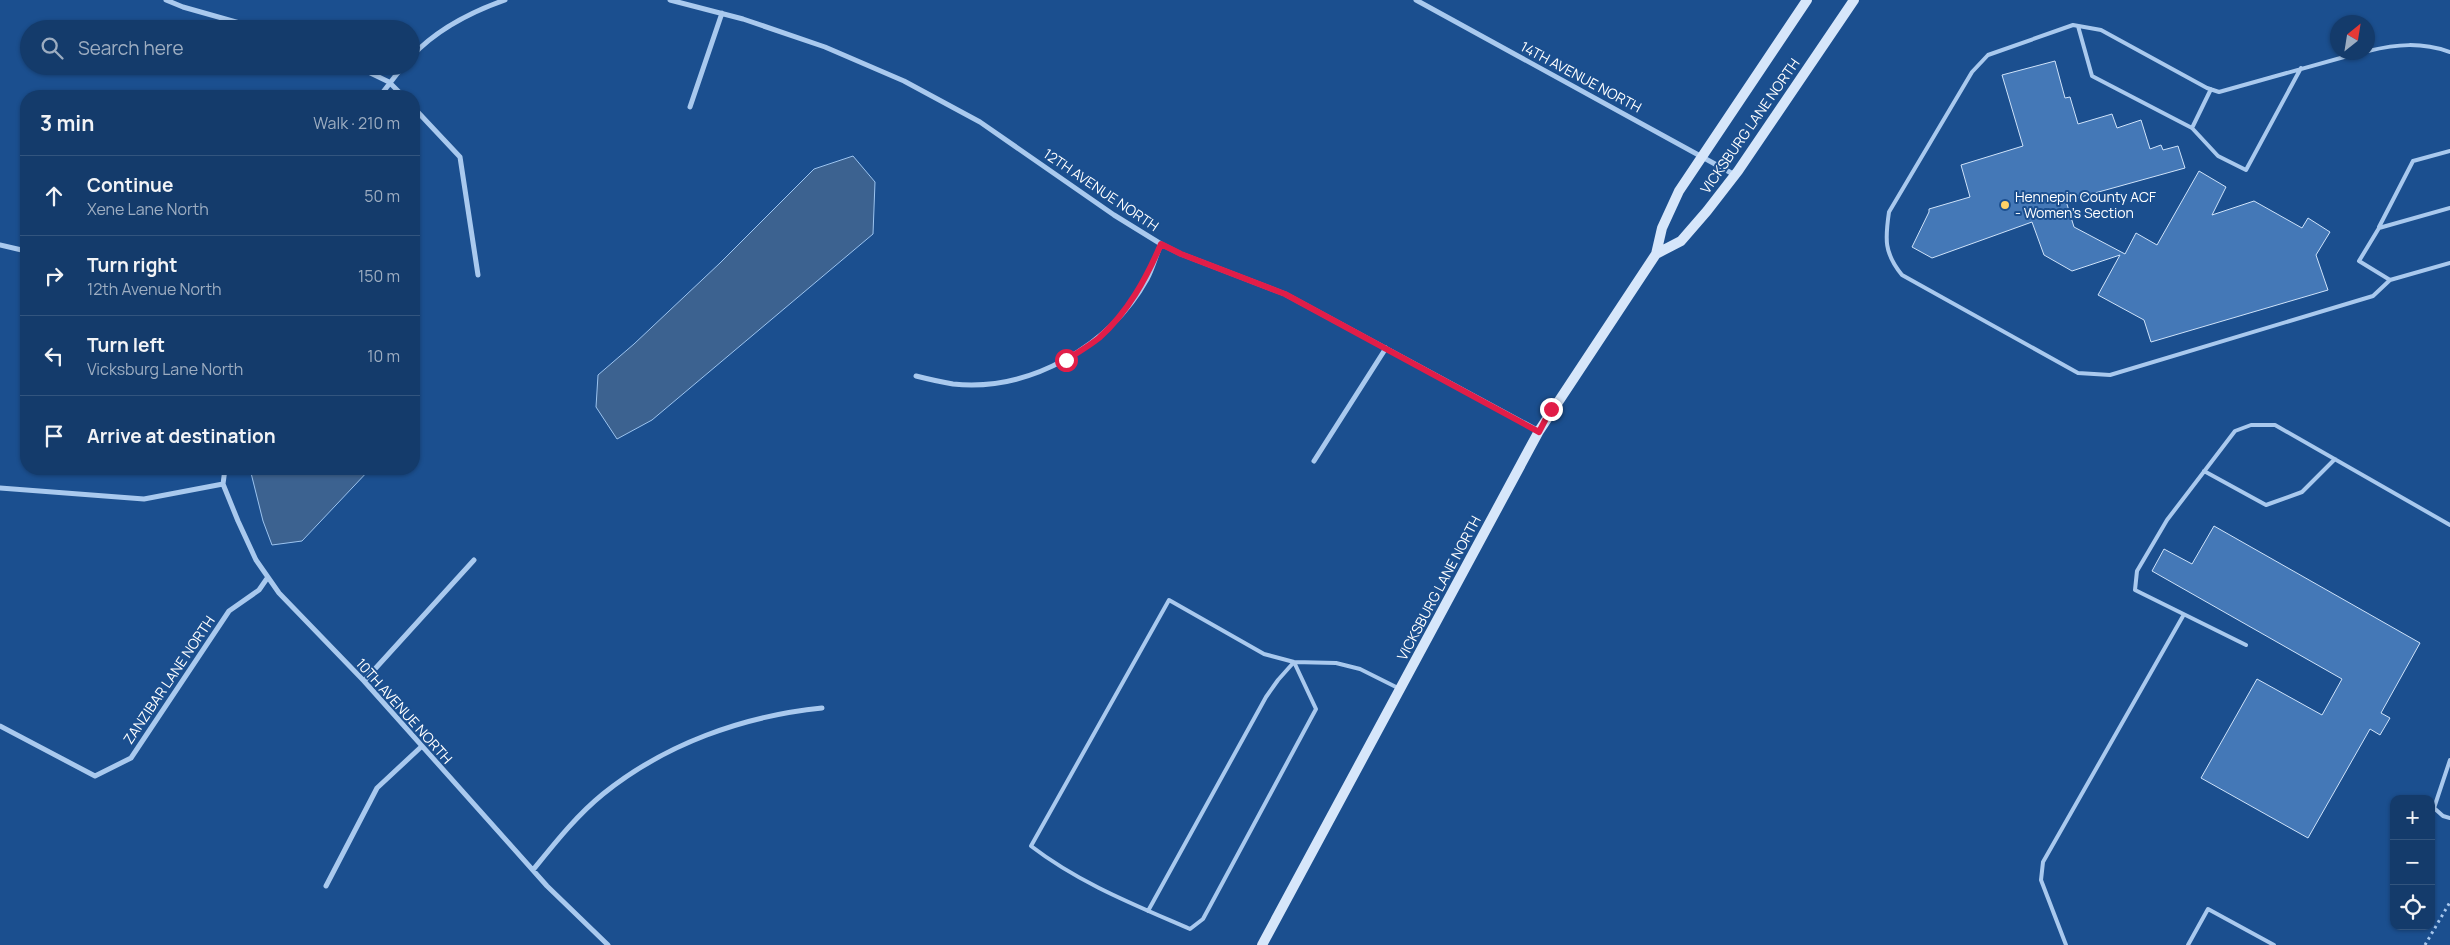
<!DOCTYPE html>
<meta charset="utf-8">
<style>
:root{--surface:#143b6b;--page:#214673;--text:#f1f3f6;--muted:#9dadc1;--line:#33557e}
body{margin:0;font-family:Manrope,sans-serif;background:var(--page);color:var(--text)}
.controls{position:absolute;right:15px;bottom:15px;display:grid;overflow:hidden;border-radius:10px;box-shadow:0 1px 4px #0004}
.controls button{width:45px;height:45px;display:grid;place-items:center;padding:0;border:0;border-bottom:1px solid var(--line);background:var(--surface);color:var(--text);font:25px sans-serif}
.compass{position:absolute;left:2330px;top:15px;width:45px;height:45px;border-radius:50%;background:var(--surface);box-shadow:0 1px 4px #0004;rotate:30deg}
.stop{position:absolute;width:15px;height:15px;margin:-11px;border:4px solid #e11d48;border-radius:50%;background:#fff}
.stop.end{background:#e11d48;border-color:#fff;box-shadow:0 1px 5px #0008}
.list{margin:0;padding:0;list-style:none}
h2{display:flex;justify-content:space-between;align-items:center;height:65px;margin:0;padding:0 20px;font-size:21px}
h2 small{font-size:16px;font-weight:400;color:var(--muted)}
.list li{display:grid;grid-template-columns:32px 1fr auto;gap:15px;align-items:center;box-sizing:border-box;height:80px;padding:0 20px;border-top:1px solid var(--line)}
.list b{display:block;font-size:19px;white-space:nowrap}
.list p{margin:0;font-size:16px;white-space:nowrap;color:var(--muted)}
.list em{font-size:16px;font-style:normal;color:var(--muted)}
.icon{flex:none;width:28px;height:28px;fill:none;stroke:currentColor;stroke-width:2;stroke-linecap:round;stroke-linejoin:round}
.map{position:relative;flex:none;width:2450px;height:945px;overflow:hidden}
.search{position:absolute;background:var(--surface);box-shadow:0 1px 4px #0004;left:20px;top:20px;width:400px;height:55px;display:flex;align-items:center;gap:12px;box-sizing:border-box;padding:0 18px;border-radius:28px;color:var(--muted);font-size:19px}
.panel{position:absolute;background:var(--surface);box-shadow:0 1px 4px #0004;left:20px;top:90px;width:400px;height:385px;border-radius:20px}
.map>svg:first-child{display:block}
.water{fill:#3c6290;stroke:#9cc4f0}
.building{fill:#4478b7;stroke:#cfe3fa}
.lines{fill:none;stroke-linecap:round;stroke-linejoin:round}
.path{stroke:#a9c9ee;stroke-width:3;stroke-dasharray:2.5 4;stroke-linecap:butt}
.lane{stroke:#a9c9ee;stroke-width:4}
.street{stroke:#a9c9ee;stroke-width:5}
.secondary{stroke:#d6e6fa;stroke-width:10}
.route{stroke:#e11d48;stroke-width:6}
.poi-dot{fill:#ffd166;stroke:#1b4f8f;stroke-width:2}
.labels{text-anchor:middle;stroke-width:4;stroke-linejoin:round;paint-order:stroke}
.street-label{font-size:14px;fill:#fff;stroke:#1b4f8f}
.poi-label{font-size:14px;fill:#fff;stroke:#1b4f8f;text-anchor:start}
</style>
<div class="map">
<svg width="2450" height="945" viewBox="0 0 2450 945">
<rect width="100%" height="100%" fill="#1b4f8f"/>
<path class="water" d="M 853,156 L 875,182 L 873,234 L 652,420 L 617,439 L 596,407 L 598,375 L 634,344 L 720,263 L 814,169 Z
M 250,469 L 370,469 L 302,541 L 272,545 L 263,521 Z"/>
<path class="building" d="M 2055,61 L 2065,98 L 2070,97 L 2078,124 L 2112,114 L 2117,128 L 2141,120 L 2150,149 L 2161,145 L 2163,150 L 2178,146 L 2185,168 L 2066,201 L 2074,227 L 2125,254 L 2136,233 L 2157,245 L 2199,171 L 2226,187 L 2212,215 L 2254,201 L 2302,228 L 2308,218 L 2330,232 L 2316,255 L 2328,290 L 2151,342 L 2144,320 L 2098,295 L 2120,255 L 2072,271 L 2044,255 L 2032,222 L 1932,258 L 1912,247 L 1929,212 L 1929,209 L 1970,197 L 1961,165 L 2023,146 L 2002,75 Z
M 2214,526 L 2420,643 L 2381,713 L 2390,718 L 2380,735 L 2370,729 L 2308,838 L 2201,778 L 2257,679 L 2322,715 L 2342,679 L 2152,571 L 2164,549 L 2192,564 Z"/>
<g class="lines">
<path class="path" d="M 2425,945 L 2450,902"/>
<path class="lane" d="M 2078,26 L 2092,76 L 2192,128 L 2218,156 L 2246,170 L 2301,68
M 2368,51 C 2397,44 2421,42 2450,52
M 2362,52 L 2219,92 L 2207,88 L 2101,30 L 2073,25 L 1988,55 L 1972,72 L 1889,212 C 1885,239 1884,253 1902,275 L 2078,373 L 2110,375 L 2373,296 L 2390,280 L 2450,263
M 2192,128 L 2211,89
M 2379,227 L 2413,161 L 2450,151
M 2390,280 L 2359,261 L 2379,228 L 2450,208
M 2204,471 L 2266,505 L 2302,492 L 2335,459
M 2246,645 L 2135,590 L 2137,571 L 2167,520 L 2235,431 L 2251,425 L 2275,425 L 2450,525
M 2450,760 L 2434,808 L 2443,816 L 2450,818
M 1148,911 L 1266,697 L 1278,680 L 1294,662 L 1316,709 L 1203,919 L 1190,929 C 1135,905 1079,883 1031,846 L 1169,600 L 1264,654 L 1294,662 L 1336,663 L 1360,669 L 1400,689
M 2066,945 L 2041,880 L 2043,862 L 2183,616
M 2188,945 L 2208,909 L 2274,945"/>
<path class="street" d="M 166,0 L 183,7 L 261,29
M 670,0 L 743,19 L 825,47 L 904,81 L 980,122 L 1114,215 L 1161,244 L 1181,254 L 1285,294 L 1539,431
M 1416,0 L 1735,175
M 411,57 C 436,30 471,12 505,0
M 356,66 L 389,82 L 403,96
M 380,96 L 403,66
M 690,107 L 722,13
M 414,108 L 460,157 L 478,275
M 0,245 L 26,251
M 916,376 C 928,379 941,382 953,384 C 1030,392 1110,346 1147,279 C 1153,268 1156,255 1161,244
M 1314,461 L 1386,348
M 225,469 L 223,484 L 238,521 L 256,560 L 279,593 L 364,681 L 547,886 L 608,945
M 0,488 L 144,499 L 223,484
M 364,681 L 474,560
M 0,726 L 95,776 L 131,758 L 229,611 L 259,590 L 268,577
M 533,870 C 555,843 576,816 603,794 C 665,744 743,716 822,708
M 326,886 L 377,788 L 421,747"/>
<path class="secondary" d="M 1656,254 L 1681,241 L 1707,211 L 1738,171 L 1854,0
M 1262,945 L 1539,431 L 1656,254 L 1662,228 L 1679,191 L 1807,0"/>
</g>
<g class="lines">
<path class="route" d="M 1066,360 C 1077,353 1089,346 1099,338 C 1128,312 1146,279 1161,244 L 1181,254 L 1285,294 L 1539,432 L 1551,409"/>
</g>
<circle class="poi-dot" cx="2005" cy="205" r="5"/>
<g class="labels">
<g class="street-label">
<text transform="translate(1581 77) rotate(28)" y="5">14TH AVENUE NORTH</text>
<text transform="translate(1750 126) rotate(-55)" y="5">VICKSBURG LANE NORTH</text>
<text transform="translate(1101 190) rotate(34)" y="5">12TH AVENUE NORTH</text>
<text transform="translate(1439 588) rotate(-62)" y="5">VICKSBURG LANE NORTH</text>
<text transform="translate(169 680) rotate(-56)" y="5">ZANZIBAR LANE NORTH</text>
<text transform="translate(404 711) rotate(48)" y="5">10TH AVENUE NORTH</text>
</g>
<g class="poi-label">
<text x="2015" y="202">Hennepin County ACF<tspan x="2015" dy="16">- Women's Section</tspan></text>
</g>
</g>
</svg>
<div class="controls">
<button>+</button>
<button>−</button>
<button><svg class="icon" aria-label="locate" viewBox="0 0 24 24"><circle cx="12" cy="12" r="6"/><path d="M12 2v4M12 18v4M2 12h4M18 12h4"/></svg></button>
</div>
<svg class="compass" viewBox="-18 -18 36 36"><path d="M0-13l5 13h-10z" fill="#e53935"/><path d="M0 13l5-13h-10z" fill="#9dadc1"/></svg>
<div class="stop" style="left:1066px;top:360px"></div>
<div class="stop end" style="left:1551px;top:409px"></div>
<div class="search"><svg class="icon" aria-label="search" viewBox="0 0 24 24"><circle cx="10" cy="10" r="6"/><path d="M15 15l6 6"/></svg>Search here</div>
<section class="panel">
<h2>3 min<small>Walk · 210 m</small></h2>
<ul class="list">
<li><svg class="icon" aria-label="ahead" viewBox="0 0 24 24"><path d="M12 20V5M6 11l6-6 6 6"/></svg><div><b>Continue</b><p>Xene Lane North</p></div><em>50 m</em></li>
<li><svg class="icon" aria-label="right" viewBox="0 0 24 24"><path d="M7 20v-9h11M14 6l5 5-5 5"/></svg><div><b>Turn right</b><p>12th Avenue North</p></div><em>150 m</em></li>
<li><svg class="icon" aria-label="left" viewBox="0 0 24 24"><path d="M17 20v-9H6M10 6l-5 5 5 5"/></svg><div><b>Turn left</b><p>Vicksburg Lane North</p></div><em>10 m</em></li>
<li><svg class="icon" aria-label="arrive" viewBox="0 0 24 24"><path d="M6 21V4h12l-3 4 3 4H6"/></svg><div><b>Arrive at destination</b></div></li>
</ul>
</section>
</div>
